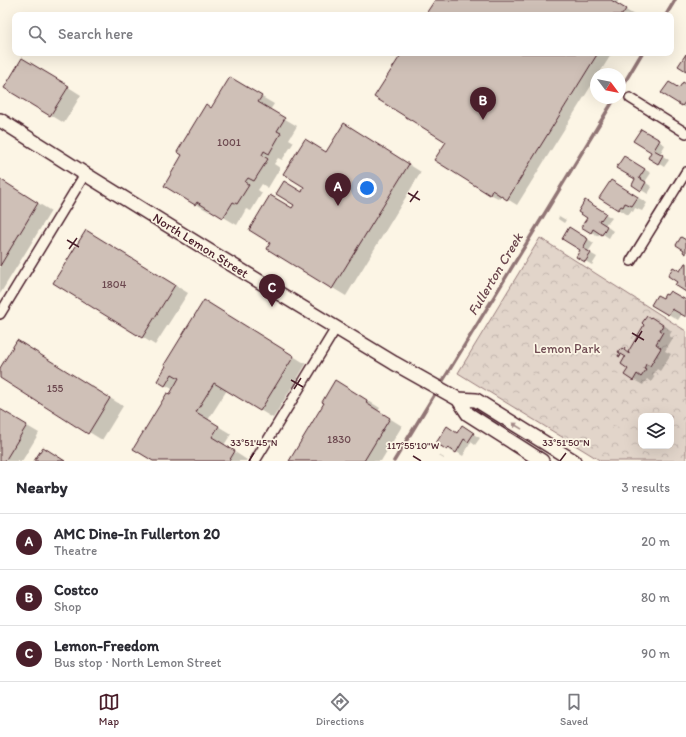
<!DOCTYPE html>
<meta charset="utf-8">
<style>
:root{--surface:#fff;--page:#f2f2f3;--text:#2b2b33;--muted:#7c7c81;--line:#e1e1e2;--accent:#4a1f2b}
body{margin:0;font-family:Itim,sans-serif;background:var(--page);color:var(--text)}
.controls{position:absolute;right:12px;bottom:12px;display:grid;overflow:hidden;border-radius:8px;box-shadow:0 4px 16px #0002}
.controls button{width:36px;height:36px;display:grid;place-items:center;padding:0;border:0;border-bottom:1px solid var(--line);background:var(--surface);color:var(--text);font:20px sans-serif}
.compass{position:absolute;left:590px;top:68px;width:36px;height:36px;border-radius:50%;background:var(--surface);box-shadow:0 4px 16px #0002;rotate:122deg}
.you{position:absolute;left:367px;top:188px;width:14px;height:14px;margin:-10px;border:3px solid #fff;border-radius:50%;background:#1a73e8;box-shadow:0 0 0 6px #1a73e833}
.badge{display:grid;place-items:center;width:26px;height:26px;border-radius:50%;background:var(--accent);color:#fff;font-size:13px;font-weight:700}
.pin{position:absolute;translate:-50% -33px;filter:drop-shadow(0 1px 2px #0008)}
.pin::after{content:'';position:absolute;top:21px;width:14px;height:12px;background:inherit;clip-path:polygon(0 0,100% 0,50% 100%)}
.list{margin:0;padding:0;list-style:none}
h2{display:flex;justify-content:space-between;align-items:center;height:52px;margin:0;padding:0 16px;font-size:17px}
h2 small{font-size:13px;font-weight:400;color:var(--muted)}
.list li{display:grid;grid-template-columns:26px 1fr auto;gap:12px;align-items:center;box-sizing:border-box;height:56px;padding:0 16px;border-top:1px solid var(--line)}
.list b{display:block;font-size:15px;white-space:nowrap}
.list p{margin:0;font-size:13px;white-space:nowrap;color:var(--muted)}
.list em{font-size:13px;font-style:normal;color:var(--muted)}
.icon{flex:none;width:22px;height:22px;fill:none;stroke:currentColor;stroke-width:2;stroke-linecap:round;stroke-linejoin:round}
.map{position:relative;flex:none;width:686px;height:461px;overflow:hidden}
.search{position:absolute;background:var(--surface);box-shadow:0 4px 16px #0002;left:12px;right:12px;top:12px;height:44px;display:flex;align-items:center;gap:10px;box-sizing:border-box;padding:0 14px;border-radius:8px;color:var(--muted);font-size:15px}
.sheet{height:220px;background:var(--surface)}
nav{display:flex;justify-content:space-around;align-items:center;box-sizing:border-box;height:56px;border-top:1px solid var(--line);background:var(--surface);font-size:11px;color:var(--muted)}
nav a{display:grid;justify-items:center;gap:2px}
nav .on{color:var(--accent)}
.map>svg:first-child{display:block}
.park{fill:url(#park-crowns);stroke:#967a7a;fill-rule:evenodd}
.shadow{fill:#0003}
.lines{fill:none;stroke-linecap:round;stroke-linejoin:round}
.stream{stroke:#917474;stroke-width:3.5}
.building{fill:#cfc0b7;stroke:#4a1f2b}
.street-casing{stroke:#4a1f2b;stroke-width:12}
.secondary-casing{stroke:#4a1f2b;stroke-width:16}
.street{stroke:#fcf5e5;stroke-width:9}
.secondary{stroke:#fcf5e5;stroke-width:13}
.oneway{fill:#a38a88}
.ticks{fill:none;stroke:#4a1f2b;stroke-width:1.5}
.labels{text-anchor:middle;stroke-width:3.5;stroke-linejoin:round;paint-order:stroke}
.number-label{font-size:11px;fill:#6b474e}
.street-label{font-size:13px;fill:#4a1f2b;stroke:#fcf5e5}
.park-label{font-size:13px;fill:#704c53;stroke:#fcf5e5}
.water-label{font-size:14px;font-style:italic;fill:#6d4950;stroke:#fcf5e5}
.ticks-label{font-size:10px;text-anchor:middle;fill:#4a1f2b;stroke:#fcf5e5;stroke-width:3.5;stroke-linejoin:round;paint-order:stroke}
</style>
<div class="map">
<svg width="686" height="461" viewBox="0 0 686 461">
<defs>
<pattern id="park-crowns" width="20" height="18" patternUnits="userSpaceOnUse"><rect width="20" height="18" fill="#e2d5ca"/><path d="M2 6a3 3 0 1 1 6 0M12 15a3 3 0 1 1 6 0" fill="none" stroke="#c3b6ae"/></pattern>
</defs>
<rect width="100%" height="100%" fill="#fcf5e5"/>
<filter id="ink" filterUnits="userSpaceOnUse"><feTurbulence type="fractalNoise" baseFrequency=".025" numOctaves="2"/><feDisplacementMap in="SourceGraphic" scale="8" xChannelSelector="R" yChannelSelector="G"/><feConvolveMatrix kernelMatrix="1 2 1 2 8 2 1 2 1" color-interpolation-filters="sRGB"/></filter>
<g filter="url(#ink)">
<path class="park" d="M 540,238 L 686,331 L 686,461 L 601,461 L 458,373 ZM 641,416 L 671,416 L 671,446 L 641,446 Z"/>
<path class="shadow" d="M 436,0 L 619,0 L 616,4 L 634,15 L 427,15 Z
M 403,53 L 612,53 L 599,74 L 596,74 L 596,78 L 517,205 L 502,196 L 500,199 L 490,194 L 447,142 Z
M 35,66 L 81,95 L 64,123 L 5,87 Z
M 686,85 L 686,108 L 663,93 L 679,89 Z
M 243,86 L 274,104 L 270,110 L 297,126 L 289,139 L 294,142 L 282,160 L 278,158 L 274,164 L 280,168 L 268,188 L 262,184 L 258,190 L 262,193 L 251,211 L 246,209 L 237,225 L 210,209 L 208,211 L 196,204 L 212,109 Z
M 641,130 L 665,145 L 660,154 L 669,160 L 664,167 L 658,163 Z
M 357,132 L 421,172 L 346,296 L 268,249 L 326,153 Z
M 624,157 L 651,173 L 645,182 L 652,187 L 648,194 L 633,185 L 636,179 Z
M 0,180 L 51,211 L 0,294 Z
M 621,187 L 647,203 L 642,211 L 635,208 L 633,212 L 631,211 L 628,215 L 601,198 Z
M 585,202 L 612,218 L 608,223 L 607,222 L 605,225 L 613,231 L 609,238 L 600,232 L 598,236 L 583,227 L 589,217 Z
M 559,216 L 566,220 L 564,223 L 558,219 Z
M 569,228 L 594,243 L 588,252 L 597,257 L 592,265 L 577,256 L 581,250 Z
M 87,231 L 188,293 L 155,345 L 55,283 Z
M 663,299 L 686,301 L 686,316 L 682,314 L 678,320 L 652,304 Z
M 218,309 L 306,364 L 273,418 L 227,390 L 208,420 L 231,434 L 224,445 L 247,460 L 246,461 L 155,461 L 170,396 L 174,390 L 158,381 Z
M 646,324 L 661,324 L 672,331 L 669,336 L 673,338 L 665,351 L 671,354 L 660,371 L 657,369 L 653,375 L 655,376 L 651,382 L 647,379 L 643,385 L 634,380 L 629,368 L 627,357 L 627,354 Z
M 31,349 L 123,406 L 102,440 L 0,377 L 0,370 Z
M 349,389 L 380,408 L 378,411 L 402,426 L 381,461 L 290,461 Z
M 0,410 L 39,433 L 22,461 L 0,461 Z
M 462,427 L 480,438 L 475,445 L 471,442 L 463,456 L 455,451 L 454,453 L 438,442 L 457,434 Z
M 439,455 L 444,458 L 444,459 L 439,456 Z"/>
<g class="lines">
<path class="stream" d="M 666,15 L 675,0
M 620,90 L 642,53
M 394,461 L 615,98"/>
</g>
<path class="building" d="M 435,0 L 611,0 L 626,9 L 622,15 L 425,15 Z
M 402,53 L 598,53 L 507,200 L 492,190 L 490,195 L 434,160 L 446,142 L 374,97 Z
M 686,54 L 686,71 L 678,66 Z
M 22,58 L 69,86 L 50,116 L 4,88 Z
M 230,77 L 262,96 L 258,102 L 285,118 L 277,131 L 281,133 L 269,154 L 264,151 L 262,155 L 268,159 L 254,181 L 248,178 L 245,182 L 249,185 L 237,204 L 233,202 L 223,218 L 197,202 L 195,205 L 164,186 L 182,155 L 177,152 L 206,104 L 211,108 Z
M 669,82 L 679,88 L 683,82 L 686,84 L 686,101 L 682,106 L 661,93 Z
M 344,123 L 409,164 L 332,289 L 267,249 L 270,243 L 249,230 L 270,195 L 292,208 L 294,205 L 276,194 L 284,181 L 302,192 L 304,187 L 283,174 L 305,139 L 326,152 Z
M 641,129 L 660,140 L 654,150 L 663,155 L 658,164 L 648,158 L 651,152 L 633,141 Z
M 624,156 L 645,169 L 639,178 L 646,182 L 641,191 L 632,185 L 635,179 L 616,168 Z
M 0,179 L 38,203 L 0,266 Z
M 611,180 L 638,197 L 632,206 L 625,203 L 623,207 L 621,206 L 618,210 L 599,198 Z
M 585,200 L 606,213 L 601,220 L 600,219 L 599,221 L 607,226 L 602,235 L 593,229 L 591,233 L 581,227 L 587,218 L 578,212 Z
M 569,227 L 588,239 L 583,248 L 591,253 L 585,262 L 576,257 L 580,250 L 562,239 Z
M 86,230 L 175,285 L 142,338 L 53,283 Z
M 681,237 L 686,240 L 686,254 L 683,252 L 684,250 L 676,245 Z
M 685,263 L 686,263 L 686,292 L 675,285 L 677,282 L 668,276 L 673,267 L 680,271 Z
M 670,291 L 686,300 L 686,317 L 672,309 L 668,315 L 651,305 L 657,295 L 663,298 L 665,294 L 667,295 Z
M 204,300 L 294,356 L 260,411 L 214,383 L 196,412 L 219,426 L 212,437 L 235,451 L 229,461 L 153,461 L 133,449 L 167,393 L 170,394 L 179,378 L 172,374 L 165,386 L 157,381 L 166,366 L 164,365 Z
M 647,316 L 650,318 L 651,317 L 663,325 L 660,330 L 663,332 L 656,344 L 661,348 L 650,366 L 646,364 L 644,369 L 646,370 L 641,377 L 637,374 L 633,381 L 624,375 L 628,369 L 621,364 L 625,357 L 626,357 L 621,354 L 620,357 L 618,356 L 620,353 L 618,352 L 620,349 L 622,350 L 624,348 L 625,348 L 624,350 L 629,354 L 629,353 L 628,352 L 644,325 L 642,323 Z
M 17,340 L 110,398 L 88,434 L 0,378 L 0,368 Z
M 335,380 L 367,400 L 366,403 L 390,418 L 364,461 L 289,461 L 324,403 L 322,402 Z
M 0,409 L 27,425 L 5,461 L 0,461 Z
M 462,425 L 474,433 L 468,442 L 464,439 L 456,453 L 449,448 L 447,450 L 436,443 L 447,426 L 457,433 Z
M 43,447 L 65,461 L 34,461 Z"/>
<g class="lines">
<g class="street-casing">
<path id="street" d="M 630,98 L 686,133
M 631,261 L 686,172
M 0,314 L 85,174
M 255,461 L 336,328"/>
</g>
<g class="secondary-casing">
<path id="secondary" d="M 0,120 L 85,174 L 211,252 L 394,363 L 458,399 L 468,414 L 542,461
M 458,399 L 476,400 L 574,461"/>
</g>
<use href="#street" class="street"/>
<use href="#secondary" class="secondary"/>
</g>
<defs><path id="oneway-solid" d="M-6-.8H1V-3.2L6.5 0L1 3.2V.8H-6Z"/></defs>
<use class="oneway" href="#oneway-solid" transform="translate(517 426) rotate(-148)"/>
</g>
<path class="ticks" d="M 408,193 L 420,200M 410,202 L 418,191M 67,240 L 79,247M 69,249 L 77,238M 632,333 L 644,340M 635,342 L 642,331M 291,380 L 303,387M 294,389 L 301,378M 413,456 L 421,461M 249,461 L 254,453M 560,461 L 566,453"/>
<g class="labels">
<g class="number-label">
<text x="229" y="146">1001</text>
<text x="114" y="288">1804</text>
<text x="55" y="392">155</text>
<text x="339" y="443">1830</text>
</g>
<g class="street-label">
<text transform="translate(201 245) rotate(32)" y="5">North Lemon Street</text>
</g>
<g class="park-label">
<text x="567" y="353">Lemon Park</text>
</g>
<g class="water-label">
<text transform="translate(495 274) rotate(-59)" y="5">Fullerton Creek</text>
</g>
</g>
<g class="ticks-label">
<text x="254" y="446">33°51'45"N</text>
<text x="566" y="446">33°51'50"N</text>
<text x="413" y="449">117°55'10"W</text>
</g>
</svg>
<div class="controls">
<button><svg class="icon" aria-label="layers" viewBox="0 0 24 24"><path d="M12 4l9 5-9 5-9-5zM3 14l9 5 9-5"/></svg></button>
</div>
<svg class="compass" viewBox="-18 -18 36 36"><path d="M0-13l5 13h-10z" fill="#e53935"/><path d="M0 13l5-13h-10z" fill="#7c7c81"/></svg>
<div class="you"></div>
<div class="pin badge" style="left:338px;top:206px">A</div>
<div class="pin badge" style="left:483px;top:120px">B</div>
<div class="pin badge" style="left:272px;top:307px">C</div>
<div class="search"><svg class="icon" aria-label="search" viewBox="0 0 24 24"><circle cx="10" cy="10" r="6"/><path d="M15 15l6 6"/></svg>Search here</div>
</div>
<section class="sheet">
<h2>Nearby<small>3 results</small></h2>
<ul class="list">
<li><span class="badge">A</span><div><b>AMC Dine-In Fullerton 20</b><p>Theatre</p></div><em>20 m</em></li>
<li><span class="badge">B</span><div><b>Costco</b><p>Shop</p></div><em>80 m</em></li>
<li><span class="badge">C</span><div><b>Lemon-Freedom</b><p>Bus stop · North Lemon Street</p></div><em>90 m</em></li>
</ul>
</section>
<nav>
<a class="on"><svg class="icon" aria-label="map" viewBox="0 0 24 24"><path d="M3 6l6-2 6 2 6-2v14l-6 2-6-2-6 2zM9 4v14M15 6v14"/></svg>Map</a>
<a><svg class="icon" aria-label="directions" viewBox="0 0 24 24"><path d="M12 3l9 9-9 9-9-9zM9 14v-3h6M13 9l2 2-2 2"/></svg>Directions</a>
<a><svg class="icon" aria-label="saved" viewBox="0 0 24 24"><path d="M7 4h10v16l-5-4-5 4z"/></svg>Saved</a>
</nav>
